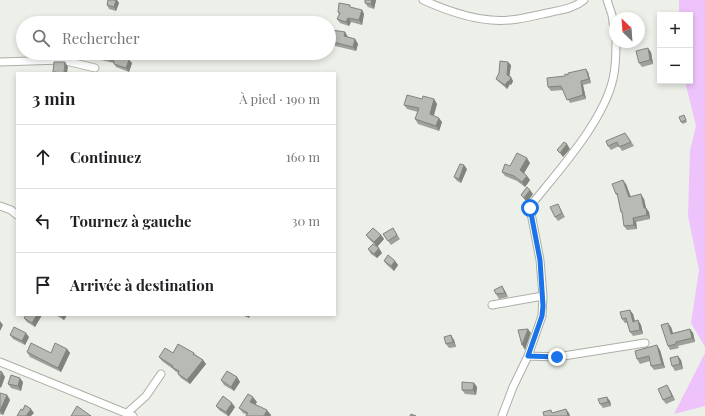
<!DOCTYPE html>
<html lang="fr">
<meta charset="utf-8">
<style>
:root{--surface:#fff;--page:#f6f6f6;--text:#202124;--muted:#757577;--line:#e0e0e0}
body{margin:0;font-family:"Playfair Display",serif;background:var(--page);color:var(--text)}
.controls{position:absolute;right:12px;top:12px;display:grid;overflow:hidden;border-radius:0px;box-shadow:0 2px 6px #0003}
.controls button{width:36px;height:36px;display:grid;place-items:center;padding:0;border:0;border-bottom:1px solid var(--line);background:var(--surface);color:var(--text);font:20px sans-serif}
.compass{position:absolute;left:609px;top:12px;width:36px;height:36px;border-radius:50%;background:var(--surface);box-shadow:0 2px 6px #0003;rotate:335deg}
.stop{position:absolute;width:12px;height:12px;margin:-9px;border:3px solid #1a73e8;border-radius:50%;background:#fff}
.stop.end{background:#1a73e8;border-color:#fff;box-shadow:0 1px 4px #0008}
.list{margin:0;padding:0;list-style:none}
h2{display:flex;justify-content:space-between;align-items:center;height:52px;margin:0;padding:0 16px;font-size:17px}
h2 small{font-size:13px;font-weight:400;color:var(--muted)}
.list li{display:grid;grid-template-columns:26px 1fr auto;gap:12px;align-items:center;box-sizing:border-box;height:64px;padding:0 16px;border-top:1px solid var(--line)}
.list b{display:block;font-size:15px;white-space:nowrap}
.list em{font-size:13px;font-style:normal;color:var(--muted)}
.icon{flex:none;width:22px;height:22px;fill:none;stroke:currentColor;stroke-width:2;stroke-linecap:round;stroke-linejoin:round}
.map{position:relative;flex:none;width:705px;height:416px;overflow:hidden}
.search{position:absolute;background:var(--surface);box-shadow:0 2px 6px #0003;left:16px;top:16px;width:320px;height:44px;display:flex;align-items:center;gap:10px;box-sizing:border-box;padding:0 14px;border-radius:22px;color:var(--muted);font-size:15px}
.panel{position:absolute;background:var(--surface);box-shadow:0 2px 6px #0003;left:16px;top:72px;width:320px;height:244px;border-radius:0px}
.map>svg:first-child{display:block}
.green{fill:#eec3fb}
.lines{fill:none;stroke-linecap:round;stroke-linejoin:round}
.minor-casing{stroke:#acafa7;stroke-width:9}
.minor{stroke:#fff;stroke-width:7}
.wall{fill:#9ea19a}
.shaded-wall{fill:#81837d}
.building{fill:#b8bbb3;stroke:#81837d}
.route{stroke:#1a73e8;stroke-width:5}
</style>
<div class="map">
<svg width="705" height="416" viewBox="0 0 705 416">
<rect width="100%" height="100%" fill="#edf0e8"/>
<path class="green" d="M 679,0 L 705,0 L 705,347 L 691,323 L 699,270 L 688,216 L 690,150 L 696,126 L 685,81 L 690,81 L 690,15 L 679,15 Z
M 705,353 L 705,406 L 674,414 Z"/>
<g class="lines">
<g class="minor-casing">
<path id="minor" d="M 423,0 C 445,10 467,18 491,20 C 510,22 529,17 547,13 C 560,10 573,9 584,0
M 607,0 L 612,15 L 615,35
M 0,62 L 62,60 L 95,68
M 0,206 L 11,210 L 17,215
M 492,305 L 543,296
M 528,356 L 557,357 L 645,343
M 0,362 L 133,416
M 127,413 L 146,396 L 161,374
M 502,416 L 513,387 L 528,356 L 542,316 L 543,296 L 540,260 L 530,208 L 532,204 C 559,170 603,122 613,79 C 616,66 616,54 616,42"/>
</g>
<use href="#minor" class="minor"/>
</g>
<path class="wall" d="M 108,0 L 117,0 L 119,3 L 116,11 L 109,9 L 107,5 Z
M 365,0 L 376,0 L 374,9 L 368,7 L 365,3 Z
M 352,8 L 362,10 L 364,14 L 362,25 L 351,22 L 349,26 L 340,23 L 337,19 L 339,15 L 338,12 Z
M 345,32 L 347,37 L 355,39 L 358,44 L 356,51 L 331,45 L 330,47 L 329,47 L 329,33 L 331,34 Z
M 651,52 L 653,64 L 642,67 L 639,63 Z
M 99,53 L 130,53 L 128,59 L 132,63 L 129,72 L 116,67 L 114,63 L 101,60 L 98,57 Z
M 511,65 L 509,77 L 513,81 L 511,85 L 510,84 L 507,89 L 499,82 L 496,79 Z
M 588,72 L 591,83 L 583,85 L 586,99 L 570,103 L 563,90 L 551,91 L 548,87 L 565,76 L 568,75 Z
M 422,99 L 434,99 L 437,104 L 433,116 L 442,122 L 439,131 L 418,124 L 415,119 L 418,112 L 407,109 L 404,105 Z
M 685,117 L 687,122 L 683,124 L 681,122 Z
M 628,137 L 634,146 L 622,151 L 619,146 L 611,150 L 608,146 Z
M 530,163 L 524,173 L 527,176 L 530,180 L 525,187 L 517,181 L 505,176 L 502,172 L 510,166 Z
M 467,169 L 461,183 L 457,181 L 454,177 Z
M 626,184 L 631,197 L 644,199 L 646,208 L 649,212 L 650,219 L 636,222 L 637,229 L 627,230 L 624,226 L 623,214 L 621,212 L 618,197 L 616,194 Z
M 533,194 L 527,202 L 524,199 L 521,195 Z
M 558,204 L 565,217 L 558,221 L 555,217 Z
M 393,228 L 400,239 L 391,245 L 383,234 Z
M 366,235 L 381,235 L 384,239 L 377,247 L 369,239 Z
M 368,249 L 382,253 L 377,258 L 371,254 Z
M 384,261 L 395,261 L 398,265 L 394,271 L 387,265 Z
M 502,286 L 505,291 L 508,297 L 499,299 L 496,294 Z
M 633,314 L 635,321 L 638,320 L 641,325 L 643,334 L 633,336 L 630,332 L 627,323 L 625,323 L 622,319 Z
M 42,315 L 35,327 L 27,322 L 24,318 Z
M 56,315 L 67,315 L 64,320 L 57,316 Z
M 242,315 L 250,315 L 249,318 Z
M 671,327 L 673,333 L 690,329 L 693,333 L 695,342 L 678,346 L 679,348 L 670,350 L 668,346 Z
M 10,335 L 29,337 L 25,345 L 13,339 Z
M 454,340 L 456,347 L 449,348 L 446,344 Z
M 67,349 L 70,353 L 61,372 L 30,357 L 27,352 L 51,353 Z
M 660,350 L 665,368 L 654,370 L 651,366 L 650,361 L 640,364 L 637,359 Z
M 173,353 L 194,353 L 196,355 L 203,360 L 206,364 L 190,384 L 181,378 L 178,374 L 178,373 L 175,371 L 173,369 L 162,361 L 159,357 Z
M 681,360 L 683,369 L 675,371 L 672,366 Z
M 237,377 L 240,382 L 234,391 L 224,385 L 221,380 Z
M 23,382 L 21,391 L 11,388 L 8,384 Z
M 474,383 L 477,387 L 476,395 L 465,394 L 462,390 Z
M 670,390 L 675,400 L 666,404 L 663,400 Z
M 0,393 L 7,395 L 10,400 L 3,415 L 0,414 Z
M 610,401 L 611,406 L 603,408 L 600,404 Z
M 257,402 L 255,404 L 271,415 L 247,415 L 243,413 L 239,408 Z
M 216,406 L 235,407 L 229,416 L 228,416 L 219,410 Z"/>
<path class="shaded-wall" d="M 116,0 L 117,0 L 119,3 L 116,11 L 114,7 Z
M 372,0 L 376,0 L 374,9 L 371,4 Z
M 362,10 L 364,14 L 362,25 L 359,20 Z
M 348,18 L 351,22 L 349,26 L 346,22 Z
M 345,32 L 348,37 L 347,40 L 344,36 Z
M 355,39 L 358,44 L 356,51 L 353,47 Z
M 329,42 L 331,45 L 330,47 L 329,45 Z
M 648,48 L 651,52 L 653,64 L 650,60 Z
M 127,53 L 130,53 L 128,62 L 125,58 Z
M 129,60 L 132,63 L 129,72 L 126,68 Z
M 65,62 L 68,67 L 67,73 L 64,73 Z
M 508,62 L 511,65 L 509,79 L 507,75 Z
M 586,69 L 588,72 L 591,83 L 589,79 Z
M 511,77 L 513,81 L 511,85 L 509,82 Z
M 508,81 L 510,84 L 507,89 L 505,85 Z
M 581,81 L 583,85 L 586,99 L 583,95 Z
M 434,99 L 437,104 L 433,119 L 430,114 Z
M 439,118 L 442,122 L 439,131 L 436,126 Z
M 567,144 L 570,149 L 563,157 L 560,153 Z
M 527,158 L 530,163 L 523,175 L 520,170 Z
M 464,165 L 467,169 L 461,183 L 459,179 Z
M 527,176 L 530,180 L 525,187 L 522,182 Z
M 623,180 L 626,184 L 632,201 L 629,197 Z
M 530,190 L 533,194 L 527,202 L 524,198 Z
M 641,194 L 644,199 L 647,213 L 644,208 Z
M 646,208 L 649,212 L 650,219 L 647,215 Z
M 633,218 L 636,222 L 637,229 L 634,225 Z
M 381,235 L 384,239 L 377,247 L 374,242 Z
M 379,248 L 382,253 L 377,258 L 374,254 Z
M 395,261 L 398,265 L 394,271 L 391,266 Z
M 502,286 L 505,291 L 508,297 L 505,293 Z
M 630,310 L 633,314 L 636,326 L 633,322 Z
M 37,315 L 42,315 L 35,327 L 32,323 Z
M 62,315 L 67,315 L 64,320 L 61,316 Z
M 246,315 L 250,315 L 249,318 Z
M 638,320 L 641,325 L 643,334 L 640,330 Z
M 0,321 L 3,325 L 0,331 Z
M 668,323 L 671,327 L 674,337 L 671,334 Z
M 528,329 L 531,333 L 525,350 L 522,345 Z
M 690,329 L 693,333 L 695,342 L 692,338 Z
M 26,333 L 29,337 L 25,345 L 22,341 Z
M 451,335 L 454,340 L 456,347 L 453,342 Z
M 657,345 L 660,350 L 665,368 L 662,364 Z
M 67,349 L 70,353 L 61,372 L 58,368 Z
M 678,356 L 681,360 L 683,369 L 680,364 Z
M 203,360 L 206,364 L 190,384 L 187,380 Z
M 2,372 L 5,377 L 1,388 L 0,387 L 0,379 Z
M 237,377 L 240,382 L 234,391 L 231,387 Z
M 20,378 L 23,382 L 21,391 L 18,386 Z
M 474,383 L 477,387 L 476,395 L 473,390 Z
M 667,385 L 670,390 L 675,400 L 672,396 Z
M 7,395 L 10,400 L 3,415 L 0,411 Z
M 253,397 L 257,402 L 254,407 L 250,402 Z
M 607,397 L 610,401 L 611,406 L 608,402 Z
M 232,403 L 235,407 L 229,416 L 228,416 L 226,412 Z
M 31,409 L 34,413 L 31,416 L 26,416 Z
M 566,409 L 569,413 L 570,416 L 568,416 Z
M 267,410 L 271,415 L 271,416 L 264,416 Z"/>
<path class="building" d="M 108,0 L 116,0 L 114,7 L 107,5 Z
M 365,0 L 372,0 L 371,4 L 365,3 Z
M 339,3 L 350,5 L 350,7 L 362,10 L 359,20 L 348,18 L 346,22 L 337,19 L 340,13 L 338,12 Z
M 332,30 L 345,32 L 344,36 L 355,39 L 353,47 L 329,41 L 329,33 L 331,34 Z
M 648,48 L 650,60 L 639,63 L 636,51 Z
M 99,53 L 127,53 L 125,58 L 129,60 L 126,68 L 114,64 L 114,61 L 98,57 Z
M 500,61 L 508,62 L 507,75 L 511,77 L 509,82 L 508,81 L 505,85 L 496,79 L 499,73 Z
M 54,62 L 65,62 L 64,73 L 53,72 Z
M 586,69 L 589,79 L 581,81 L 583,95 L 567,100 L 561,86 L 548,87 L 547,78 L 565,76 L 565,74 L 568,75 L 568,73 Z
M 407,95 L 422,99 L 423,96 L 434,99 L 430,114 L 439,118 L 436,126 L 415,119 L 419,108 L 404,105 Z
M 684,115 L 686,120 L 681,122 L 679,117 Z
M 625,133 L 631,142 L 619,147 L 617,142 L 608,146 L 606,141 Z
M 564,142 L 567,144 L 560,153 L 557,150 Z
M 517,153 L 527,158 L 520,170 L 527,176 L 522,182 L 514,176 L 502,172 L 505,164 L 510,166 Z
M 460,164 L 464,165 L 459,179 L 454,177 Z
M 623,180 L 629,197 L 641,194 L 644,208 L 646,208 L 647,215 L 633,218 L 634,225 L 624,226 L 622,212 L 621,212 L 617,193 L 616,194 L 612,184 Z
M 527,187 L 530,190 L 524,198 L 521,195 Z
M 558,204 L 562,213 L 555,217 L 550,207 Z
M 373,228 L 381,235 L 374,242 L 366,235 Z
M 393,228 L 397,235 L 388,241 L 383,234 Z
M 373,244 L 379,248 L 374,254 L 368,249 Z
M 388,255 L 395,261 L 391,266 L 384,261 Z
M 502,286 L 505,293 L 496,294 L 494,290 Z
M 630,310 L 633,322 L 638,320 L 640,330 L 630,332 L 626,318 L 622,319 L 620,312 Z
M 26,315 L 37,315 L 32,323 L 24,318 Z
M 668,323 L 671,334 L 690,329 L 692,338 L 676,342 L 676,344 L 668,346 L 661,325 Z
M 14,327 L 26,333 L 22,341 L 10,335 Z
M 528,329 L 522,345 L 518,330 Z
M 451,335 L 453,342 L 446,344 L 444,337 Z
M 31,343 L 51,353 L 55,343 L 67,349 L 58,368 L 27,352 Z
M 178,344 L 194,353 L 193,354 L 203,360 L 187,380 L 178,374 L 179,371 L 172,367 L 173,366 L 159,357 L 165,348 L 173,353 Z
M 657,345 L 662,364 L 651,366 L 649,356 L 637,359 L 635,351 Z
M 678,356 L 680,364 L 672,366 L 670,358 Z
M 0,371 L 2,372 L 0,379 Z
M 227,371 L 237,377 L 231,387 L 221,380 Z
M 11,375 L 20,378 L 18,386 L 8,384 Z
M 462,382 L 474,383 L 473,390 L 462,390 Z
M 667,385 L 672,396 L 663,400 L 658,389 Z
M 0,393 L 7,395 L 0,411 Z
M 248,394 L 253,397 L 250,402 L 267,410 L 264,416 L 246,416 L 248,413 L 239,408 Z
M 223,396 L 232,403 L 226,412 L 216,406 Z
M 607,397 L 608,402 L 600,404 L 598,399 Z
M 25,405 L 31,409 L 26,416 L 17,416 L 21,409 L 23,410 Z
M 77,406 L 91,416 L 71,416 Z
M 566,409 L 568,416 L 544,416 L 543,412 L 551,410 L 552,413 Z
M 411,414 L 416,416 L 410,416 Z"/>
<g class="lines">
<path class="route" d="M 530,208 L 540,260 L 543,306 L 542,316 L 528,356 L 557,357"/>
</g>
</svg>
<div class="controls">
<button>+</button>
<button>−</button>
</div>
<svg class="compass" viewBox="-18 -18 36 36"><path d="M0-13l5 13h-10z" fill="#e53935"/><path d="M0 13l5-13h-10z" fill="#757577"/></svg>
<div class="stop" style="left:530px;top:208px"></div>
<div class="stop end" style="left:557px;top:357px"></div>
<div class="search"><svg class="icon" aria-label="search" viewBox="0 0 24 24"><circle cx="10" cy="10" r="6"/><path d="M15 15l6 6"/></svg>Rechercher</div>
<section class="panel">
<h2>3 min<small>À pied · 190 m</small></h2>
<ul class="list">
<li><svg class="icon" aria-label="ahead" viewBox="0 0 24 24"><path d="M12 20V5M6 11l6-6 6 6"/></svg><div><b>Continuez</b></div><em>160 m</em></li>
<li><svg class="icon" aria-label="left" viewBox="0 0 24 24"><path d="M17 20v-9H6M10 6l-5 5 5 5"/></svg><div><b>Tournez à gauche</b></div><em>30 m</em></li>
<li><svg class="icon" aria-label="arrive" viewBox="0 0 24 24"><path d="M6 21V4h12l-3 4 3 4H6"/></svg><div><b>Arrivée à destination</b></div></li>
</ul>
</section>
</div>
